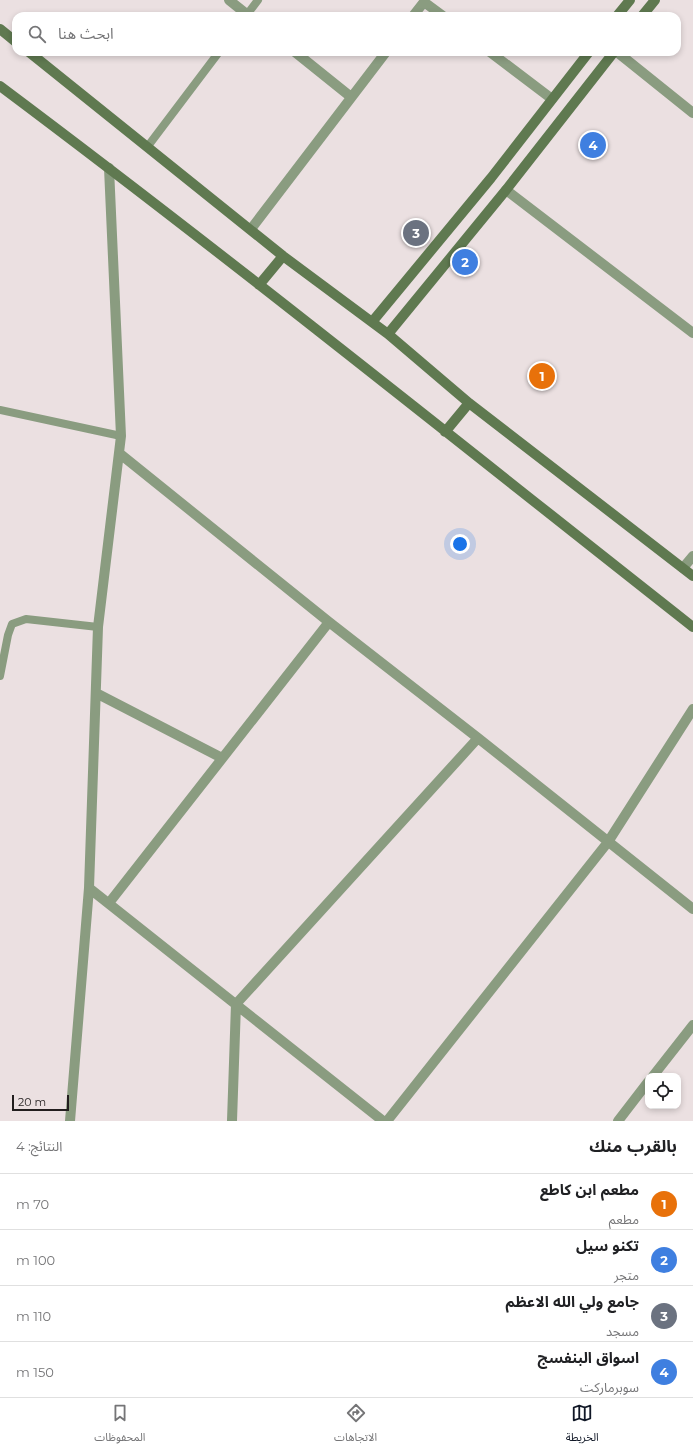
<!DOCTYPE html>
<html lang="ar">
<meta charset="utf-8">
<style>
:root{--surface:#fff;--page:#f2f2f2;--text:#202124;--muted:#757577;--line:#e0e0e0;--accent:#111827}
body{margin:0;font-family:Montserrat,"Noto Sans Arabic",sans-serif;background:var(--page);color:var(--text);direction:rtl}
.controls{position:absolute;right:12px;bottom:12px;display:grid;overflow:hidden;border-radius:8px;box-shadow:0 2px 6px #0003}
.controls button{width:36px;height:36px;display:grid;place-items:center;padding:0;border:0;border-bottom:1px solid var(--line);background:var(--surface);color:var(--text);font:20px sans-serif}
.scale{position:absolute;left:12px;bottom:10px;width:57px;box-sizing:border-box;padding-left:4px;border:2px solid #221e1e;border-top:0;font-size:11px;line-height:14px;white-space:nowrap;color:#221e1e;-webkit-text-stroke:3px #ebe0e1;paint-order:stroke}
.you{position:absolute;left:460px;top:544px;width:14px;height:14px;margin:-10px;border:3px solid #fff;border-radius:50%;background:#1a73e8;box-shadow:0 0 0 6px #1a73e833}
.badge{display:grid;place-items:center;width:26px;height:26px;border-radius:50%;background:var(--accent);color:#fff;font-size:13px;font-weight:700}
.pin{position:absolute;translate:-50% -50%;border:2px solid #fff;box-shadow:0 1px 4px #0006}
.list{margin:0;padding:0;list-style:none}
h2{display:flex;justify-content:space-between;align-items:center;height:52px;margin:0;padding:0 16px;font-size:17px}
h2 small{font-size:13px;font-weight:400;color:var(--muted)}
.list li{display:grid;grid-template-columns:26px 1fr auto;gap:12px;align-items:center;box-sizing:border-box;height:56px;padding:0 16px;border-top:1px solid var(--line)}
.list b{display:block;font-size:15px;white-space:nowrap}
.list p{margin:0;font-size:13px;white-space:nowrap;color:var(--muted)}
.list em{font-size:13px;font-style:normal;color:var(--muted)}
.icon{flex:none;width:22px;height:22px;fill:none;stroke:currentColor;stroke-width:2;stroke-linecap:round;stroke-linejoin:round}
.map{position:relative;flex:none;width:693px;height:1121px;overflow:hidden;direction:ltr}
.search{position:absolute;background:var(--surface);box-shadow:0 2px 6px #0003;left:12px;right:12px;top:12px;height:44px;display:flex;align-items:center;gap:10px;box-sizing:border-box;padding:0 14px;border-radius:12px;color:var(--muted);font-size:15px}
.sheet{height:276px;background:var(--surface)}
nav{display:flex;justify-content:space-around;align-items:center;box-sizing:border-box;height:56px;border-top:1px solid var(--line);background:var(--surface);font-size:11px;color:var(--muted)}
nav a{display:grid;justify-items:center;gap:2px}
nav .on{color:var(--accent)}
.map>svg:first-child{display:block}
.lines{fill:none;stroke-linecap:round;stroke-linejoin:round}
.lane{stroke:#8a9c80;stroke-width:8}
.street{stroke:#8a9c80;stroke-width:10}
.secondary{stroke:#5f7950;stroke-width:10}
</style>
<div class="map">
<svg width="693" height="1121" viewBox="0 0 693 1121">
<rect width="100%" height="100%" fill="#ebe0e1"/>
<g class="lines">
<path class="lane" d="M 246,16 L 258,0
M 148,146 L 219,52
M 0,410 L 121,436
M 0,676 L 8,635 L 12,624 L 26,619 L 98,627"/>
<path class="street" d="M 229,0 L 249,16
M 413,16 L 424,2 L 443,16
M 295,52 L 351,97
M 490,52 L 552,99
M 617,52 L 693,113
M 506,190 L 693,333
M 251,229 L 386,52
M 119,453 L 329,622 L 478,738 L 693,909
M 683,568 L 693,556
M 96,693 L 222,758
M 89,888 L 383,1121
M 109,903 L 329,622
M 653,1076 L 693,1025
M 70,1121 L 89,888 L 98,627 L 121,436 L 109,168
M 232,1121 L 236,1004 L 478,738
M 387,1121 L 608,842 L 693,709
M 618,1121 L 648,1082"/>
<path class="secondary" d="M 617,16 L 630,0
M 642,16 L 655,0
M 0,29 L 16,42
M 29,52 L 283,256 L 388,334 L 469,403 L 693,576
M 0,86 C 235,262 463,446 693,627
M 259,285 L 283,256
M 372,322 L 491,178 L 589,52
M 388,334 L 506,190 L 614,52
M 445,432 L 469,403"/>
</g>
</svg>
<div class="controls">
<button><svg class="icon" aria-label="locate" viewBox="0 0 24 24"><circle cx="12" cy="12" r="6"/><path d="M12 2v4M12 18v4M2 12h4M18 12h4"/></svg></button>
</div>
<div class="scale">20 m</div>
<div class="you"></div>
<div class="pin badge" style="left:542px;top:376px;background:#e8710a">1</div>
<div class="pin badge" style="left:465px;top:262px;background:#3f7fe0">2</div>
<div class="pin badge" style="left:416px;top:233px;background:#6b7280">3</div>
<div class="pin badge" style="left:593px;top:145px;background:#3f7fe0">4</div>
<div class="search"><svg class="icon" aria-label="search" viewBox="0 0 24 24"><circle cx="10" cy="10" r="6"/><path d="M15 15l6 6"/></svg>ابحث هنا</div>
</div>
<section class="sheet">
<h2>بالقرب منك<small>النتائج: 4</small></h2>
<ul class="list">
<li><span class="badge" style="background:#e8710a">1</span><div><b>مطعم ابن كاطع</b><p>مطعم</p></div><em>70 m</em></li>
<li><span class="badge" style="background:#3f7fe0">2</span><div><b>تكنو سيل</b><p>متجر</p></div><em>100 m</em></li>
<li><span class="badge" style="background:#6b7280">3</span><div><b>جامع ولي الله الاعظم</b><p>مسجد</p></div><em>110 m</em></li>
<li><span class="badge" style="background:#3f7fe0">4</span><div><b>اسواق البنفسج</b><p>سوبرماركت</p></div><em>150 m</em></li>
</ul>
</section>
<nav>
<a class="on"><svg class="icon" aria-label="map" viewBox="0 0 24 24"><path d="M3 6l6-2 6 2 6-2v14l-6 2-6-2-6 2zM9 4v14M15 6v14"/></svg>الخريطة</a>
<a><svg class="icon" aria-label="directions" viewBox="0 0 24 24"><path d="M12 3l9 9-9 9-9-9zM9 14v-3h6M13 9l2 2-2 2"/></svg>الاتجاهات</a>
<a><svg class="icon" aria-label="saved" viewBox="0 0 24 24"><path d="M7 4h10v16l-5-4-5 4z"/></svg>المحفوظات</a>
</nav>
